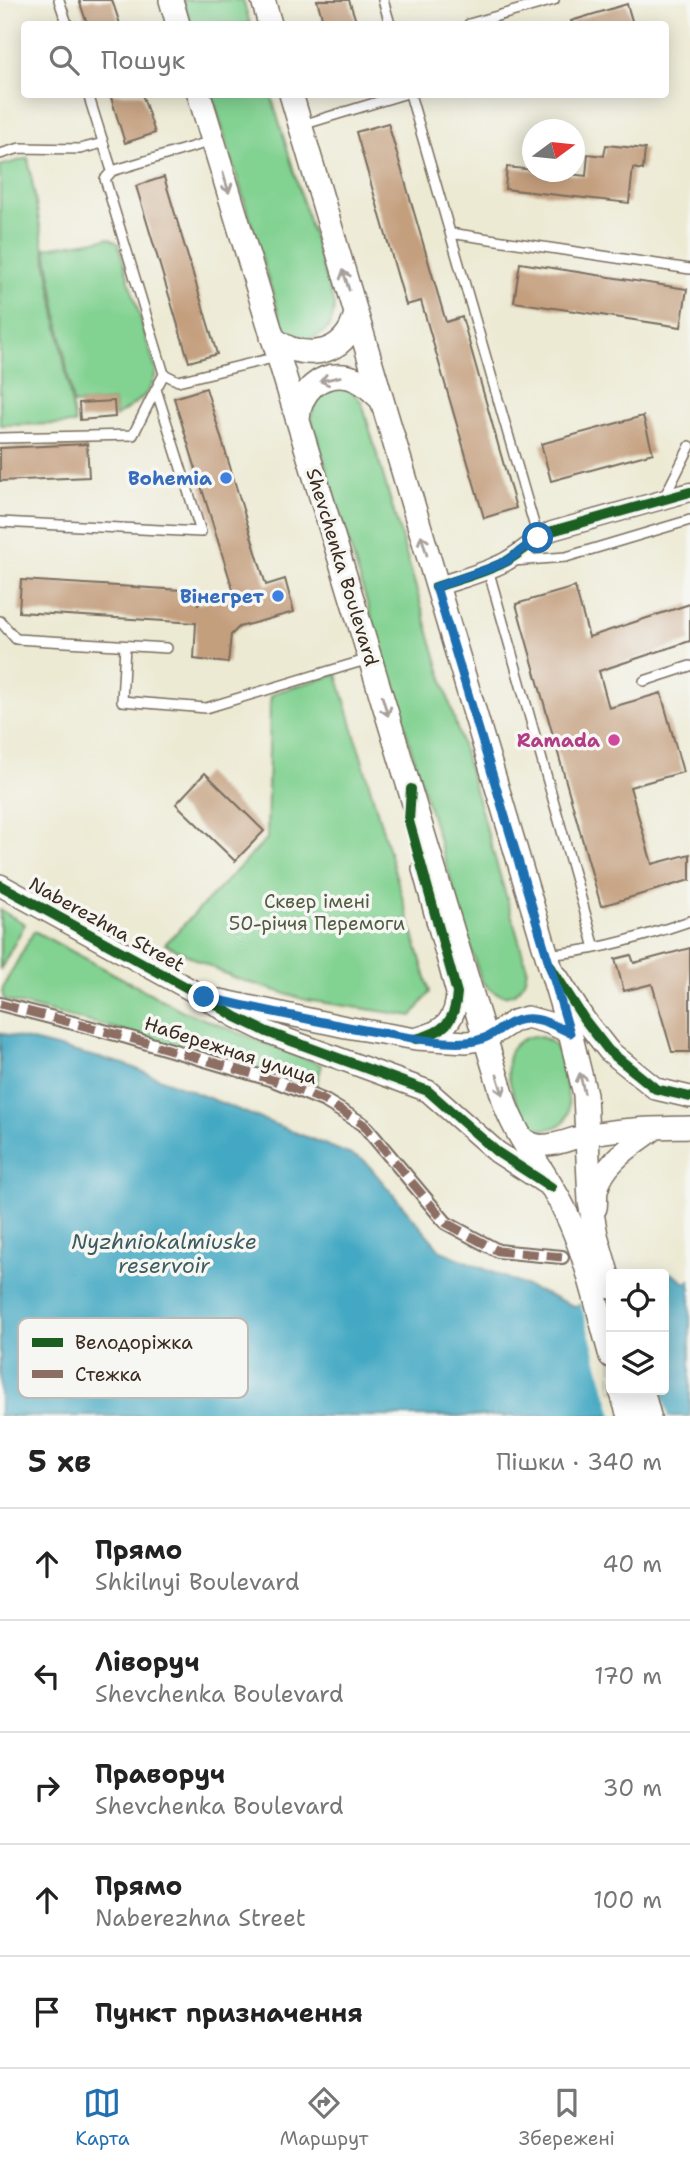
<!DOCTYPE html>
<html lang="uk">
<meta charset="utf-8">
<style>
:root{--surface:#fff;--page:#f6f6f6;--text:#222;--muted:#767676;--line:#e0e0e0;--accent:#1f6fb2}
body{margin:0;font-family:"Shantell Sans",sans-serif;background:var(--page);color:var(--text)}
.controls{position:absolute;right:21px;bottom:21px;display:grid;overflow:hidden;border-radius:7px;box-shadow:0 4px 18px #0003}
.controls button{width:63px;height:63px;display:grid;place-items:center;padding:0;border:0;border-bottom:2px solid var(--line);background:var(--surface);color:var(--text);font:35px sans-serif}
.compass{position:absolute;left:522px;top:119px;width:63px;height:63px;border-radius:50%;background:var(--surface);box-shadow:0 4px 18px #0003;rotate:75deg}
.stop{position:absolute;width:21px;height:21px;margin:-16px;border:5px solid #1f6fb2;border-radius:50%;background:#fff}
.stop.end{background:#1f6fb2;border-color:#fff;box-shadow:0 2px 7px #0008}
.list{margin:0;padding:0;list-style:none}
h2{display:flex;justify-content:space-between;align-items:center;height:91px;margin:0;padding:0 28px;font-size:30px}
h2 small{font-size:23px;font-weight:400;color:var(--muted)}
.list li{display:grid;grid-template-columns:46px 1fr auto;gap:21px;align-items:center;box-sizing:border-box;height:112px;padding:0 28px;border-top:2px solid var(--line)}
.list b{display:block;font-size:26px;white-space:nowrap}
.list p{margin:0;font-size:23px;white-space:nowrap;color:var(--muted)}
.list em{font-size:23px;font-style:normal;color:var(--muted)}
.icon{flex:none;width:38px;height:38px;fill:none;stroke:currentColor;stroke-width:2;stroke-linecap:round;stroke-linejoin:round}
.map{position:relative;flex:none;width:690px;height:1416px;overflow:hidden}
.search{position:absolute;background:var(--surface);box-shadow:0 4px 18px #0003;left:21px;right:21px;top:21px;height:77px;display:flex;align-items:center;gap:18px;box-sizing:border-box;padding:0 24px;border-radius:7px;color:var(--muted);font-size:26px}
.sheet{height:651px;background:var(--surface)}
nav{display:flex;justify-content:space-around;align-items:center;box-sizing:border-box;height:98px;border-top:2px solid var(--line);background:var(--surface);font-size:19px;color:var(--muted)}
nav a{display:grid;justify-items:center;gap:4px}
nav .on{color:var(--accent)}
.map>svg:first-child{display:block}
.green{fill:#82d292;stroke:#5e7e58;stroke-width:2}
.water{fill:#43a8c3;stroke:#3f6970;stroke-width:2}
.pier{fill:#edead4}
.building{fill:#c49f7e}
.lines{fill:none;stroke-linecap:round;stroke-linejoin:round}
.service-casing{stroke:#796d5e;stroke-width:12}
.pedestrian-casing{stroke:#796d5e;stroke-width:16}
.minor-casing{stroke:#796d5e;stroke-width:21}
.tertiary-casing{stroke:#796d5e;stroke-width:24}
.secondary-casing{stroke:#796d5e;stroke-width:26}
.service{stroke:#fff;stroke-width:9}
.pedestrian{stroke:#fff;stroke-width:12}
.minor{stroke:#fff;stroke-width:18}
.tertiary{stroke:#fff;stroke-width:21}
.secondary{stroke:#fff;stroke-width:23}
.quiet{stroke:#8d6e63;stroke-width:9;stroke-dasharray:18 9;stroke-linecap:butt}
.cycleway-casing{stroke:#f6f6f2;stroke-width:15}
.cycleway{stroke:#1b5e20;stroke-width:10}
.oneway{stroke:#a79f9a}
.route{stroke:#1f6fb2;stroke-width:9}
.shop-dot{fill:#3f7fe0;stroke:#f6f6f2;stroke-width:2.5}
.hotel-dot{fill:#d1479c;stroke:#f6f6f2;stroke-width:2.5}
.labels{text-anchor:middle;stroke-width:7;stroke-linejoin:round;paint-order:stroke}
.shop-label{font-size:19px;font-weight:bold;fill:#366cbe;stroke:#f6f6f2;text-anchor:end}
.street-label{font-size:19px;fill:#3b2a1e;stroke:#f6f6f2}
.hotel-label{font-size:19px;font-weight:bold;fill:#b23c85;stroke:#f6f6f2;text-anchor:end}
.park-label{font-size:19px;fill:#505c41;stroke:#f6f6f2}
.water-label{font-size:21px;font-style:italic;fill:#3e5c60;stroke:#f6f6f2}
.key{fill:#f6f6f2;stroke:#beb9b2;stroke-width:2}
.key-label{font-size:19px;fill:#3b2a1e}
</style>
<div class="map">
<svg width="690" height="1416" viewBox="0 0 690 1416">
<rect width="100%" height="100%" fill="#f6f6f2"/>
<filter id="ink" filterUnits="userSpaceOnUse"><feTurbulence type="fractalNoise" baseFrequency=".0143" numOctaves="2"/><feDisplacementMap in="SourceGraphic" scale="14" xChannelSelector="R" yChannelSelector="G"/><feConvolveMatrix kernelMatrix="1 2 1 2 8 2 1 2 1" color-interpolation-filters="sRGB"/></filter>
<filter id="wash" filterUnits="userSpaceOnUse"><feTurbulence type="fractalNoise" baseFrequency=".00686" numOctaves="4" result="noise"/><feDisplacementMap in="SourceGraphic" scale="28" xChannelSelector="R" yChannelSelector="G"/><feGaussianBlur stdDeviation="1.57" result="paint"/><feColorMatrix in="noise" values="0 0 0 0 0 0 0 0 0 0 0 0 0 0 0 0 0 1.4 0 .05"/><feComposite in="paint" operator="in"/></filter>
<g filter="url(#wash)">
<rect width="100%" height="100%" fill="#edead4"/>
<path class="green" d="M 183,0 L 243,0 L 250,24 L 191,24 Z
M 212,95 L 271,95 L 334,305 C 334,335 312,345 286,334 L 281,321 Z
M 28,158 L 75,424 L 0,425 L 0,166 Z
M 109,238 L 118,243 L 156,371 C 153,395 134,404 115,417 L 114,401 L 73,404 L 46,248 Z
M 344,388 L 354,393 L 362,403 L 527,968 C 524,999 499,1004 481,980 L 311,417 C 316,395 323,389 344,388 Z
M 337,674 L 430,992 L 412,1016 L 306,1000 L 232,977 L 165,944 L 267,839 L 270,703 L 271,696 L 277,692 Z
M 0,910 L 25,924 L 0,970 Z
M 34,931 L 183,1011 L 322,1065 L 315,1089 L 114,1028 L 4,1000 L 2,991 L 4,985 Z
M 533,1036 C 540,1037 548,1038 553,1044 C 561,1052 571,1103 568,1114 C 563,1131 538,1133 526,1123 C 513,1096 489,1045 533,1036 Z"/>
<path class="water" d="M 0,1033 L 124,1064 L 364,1160 L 441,1251 L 574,1306 L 611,1298 L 611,1390 L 664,1390 L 664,1278 L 671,1273 L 686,1283 L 690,1280 L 690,1416 L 0,1416 Z"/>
<path class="pier" d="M 611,1294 L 611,1390 L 661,1390 L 668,1416 L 613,1416 L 580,1301 Z"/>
<g id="blocks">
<path class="building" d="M 79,0 L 112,0 L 120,24 L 87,24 Z
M 317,0 L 349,0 L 357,24 L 324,24 Z
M 627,4 L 633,24 L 572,24 L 571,21 Z
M 110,94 L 142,94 L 155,133 L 125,143 Z
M 388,123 L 446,322 L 462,317 L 516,508 L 484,518 L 421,301 L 406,305 L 356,132 Z
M 606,145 L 645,149 L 643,170 L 633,168 L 629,203 L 505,189 L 507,167 L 586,176 L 588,154 L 604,156 Z
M 164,177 L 217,354 L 189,362 L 136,186 Z
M 520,263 L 687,289 L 681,327 L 514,302 Z
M 206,388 L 266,585 L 285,579 L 294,612 L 239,627 L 231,635 L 228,663 L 194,659 L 196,623 L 19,612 L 21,580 L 198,591 L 198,604 L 234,593 L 174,398 Z
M 114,401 L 115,417 L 80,420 L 79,403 Z
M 643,416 L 653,453 L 551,481 L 541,444 Z
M 87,444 L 89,477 L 0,481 L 0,448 Z
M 575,587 L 589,637 L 690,604 L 690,641 L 599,671 L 609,708 L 661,693 L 683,772 L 630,787 L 652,864 L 690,854 L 690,880 L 601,906 L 516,604 Z
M 205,773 L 264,831 L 235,861 L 176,804 Z
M 690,948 L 690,1052 L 672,1052 L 652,984 L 624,991 L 615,959 L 631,955 L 634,963 Z"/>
</g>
</g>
<g filter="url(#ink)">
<use href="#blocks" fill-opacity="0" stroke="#796d5e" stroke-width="2"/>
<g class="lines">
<g class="service-casing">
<path id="service" d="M 59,0 L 67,24
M 383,0 L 390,24
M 469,24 L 554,0
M 88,94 L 112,171
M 410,94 L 538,538
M 302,125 L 404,94
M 0,154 L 20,148 L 80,149 L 103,143
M 450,233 L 690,269
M 164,374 L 178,381 L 277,357
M 0,438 L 133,435 L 156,389
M 664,498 L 690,446
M 0,522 L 201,532 L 156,389 L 164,374 L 105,179 L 112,171 L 212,141
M 513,561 L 566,557 L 690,520
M 488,569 L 595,948
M 0,621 L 16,639 L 167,648
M 125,646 L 122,701 L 206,708 L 369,659
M 644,681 L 690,666
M 549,954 C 591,953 649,935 690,921"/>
</g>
<g class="pedestrian-casing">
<path id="pedestrian" d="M 0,1004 L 127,1037 L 273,1080 L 325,1101 L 363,1124 L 446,1223 L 498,1251 L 562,1257"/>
</g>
<g class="minor-casing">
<path id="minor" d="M 436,587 C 459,579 484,573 505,562 C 522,553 535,539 552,531 L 690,492"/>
</g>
<g class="tertiary-casing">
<path id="tertiary" d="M 0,885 L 204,997 L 236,1017 L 267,1032 L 428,1091 L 497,1152 L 551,1187
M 557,976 L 584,1019 L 609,1051 L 656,1089 L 690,1097
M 220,1000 L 346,1027 L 416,1039 L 467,1042 L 486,1039 L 514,1021 L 527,1017 L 549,1023 L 570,1033
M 418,1038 C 445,1031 456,1020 457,993 L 423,869
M 517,1132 C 521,1137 527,1142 534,1144 C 551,1149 571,1138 587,1135 C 620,1128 656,1128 690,1127
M 596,1208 C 597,1203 596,1196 597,1191 C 603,1162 634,1145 655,1129"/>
</g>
<g class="secondary-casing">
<path id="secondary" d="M 171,0 L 178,24
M 263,0 L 270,24
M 199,94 L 506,1107 C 521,1145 548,1175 565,1211 C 586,1253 598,1311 611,1356
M 291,94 L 570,1033 L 585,1094 L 590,1202 L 596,1235 L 611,1287
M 272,337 C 294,357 333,360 350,330 C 353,325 354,319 356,314
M 298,420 C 299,392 320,371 349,377 C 362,380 371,390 381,399
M 621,1390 L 629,1416
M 642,1390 L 649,1416"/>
</g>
<use href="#service" class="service"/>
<use href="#pedestrian" class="pedestrian"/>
<use href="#minor" class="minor"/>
<use href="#tertiary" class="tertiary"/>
<use href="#secondary" class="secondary"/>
<path class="quiet" d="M 0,1004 L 127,1037 L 273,1080 L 325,1101 L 363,1124 L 446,1223 L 498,1251 L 562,1257"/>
<g class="cycleway-casing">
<path id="cycleway" d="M 436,587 C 459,579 484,573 505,562 C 522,553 535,539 552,531 L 690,492
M 411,789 L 409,821 L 457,993 C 455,1022 444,1032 416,1039
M 0,885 L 204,997 L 236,1017 L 267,1032 L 428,1091 L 497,1152 L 551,1187
M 550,966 L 584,1019 L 609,1051 L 656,1089 L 690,1097"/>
</g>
<use href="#cycleway" class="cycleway"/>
</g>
<defs><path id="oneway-shaft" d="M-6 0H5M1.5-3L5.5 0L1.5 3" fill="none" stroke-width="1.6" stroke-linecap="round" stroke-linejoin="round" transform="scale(1.75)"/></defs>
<g class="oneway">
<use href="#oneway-shaft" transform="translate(226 183) rotate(73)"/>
<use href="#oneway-shaft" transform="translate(346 280) rotate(-107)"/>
<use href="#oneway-shaft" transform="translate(330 379) rotate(167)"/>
<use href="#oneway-shaft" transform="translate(424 545) rotate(-106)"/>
<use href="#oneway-shaft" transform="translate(385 706) rotate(73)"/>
<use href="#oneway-shaft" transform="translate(582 1083) rotate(-103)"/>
<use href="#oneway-shaft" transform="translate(500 1085) rotate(73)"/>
</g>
</g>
<g class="lines" filter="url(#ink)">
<path class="route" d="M 204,997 C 265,1010 326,1024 388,1034 C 412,1038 443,1044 467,1042 C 484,1041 492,1034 505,1026 C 529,1011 548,1022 570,1033 L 436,587 L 488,569 L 507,561 L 538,538"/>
</g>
<g class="shop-dot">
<circle cx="226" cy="478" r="7"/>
<circle cx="278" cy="596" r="7"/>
</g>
<circle class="hotel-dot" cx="614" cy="740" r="7"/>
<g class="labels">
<g class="shop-label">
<text x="212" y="485">Bohemia</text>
<text x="264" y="603">Вінегрет</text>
</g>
<g class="street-label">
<text transform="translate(343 567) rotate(73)" y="7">Shevchenka Boulevard</text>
<text transform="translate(107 924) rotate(29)" y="7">Naberezhna Street</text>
<text transform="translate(231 1050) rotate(18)" y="7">Набережная улица</text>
</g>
<g class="hotel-label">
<text x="600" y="747">Ramada</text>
</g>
<g class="park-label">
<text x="317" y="908">Сквер імені<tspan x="317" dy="22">50-річчя Перемоги</tspan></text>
</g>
<g class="water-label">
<text x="164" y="1249">Nyzhniokalmiuske<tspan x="164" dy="24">reservoir</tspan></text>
</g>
</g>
<rect x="18" y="1318" width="230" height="80" rx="10" class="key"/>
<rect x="32" y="1338" width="31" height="9" fill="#1b5e20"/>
<rect x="32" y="1370" width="31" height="8" fill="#8d6e63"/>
<g class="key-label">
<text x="75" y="1349">Велодоріжка</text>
<text x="75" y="1381">Стежка</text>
</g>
</svg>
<div class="controls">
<button><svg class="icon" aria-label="locate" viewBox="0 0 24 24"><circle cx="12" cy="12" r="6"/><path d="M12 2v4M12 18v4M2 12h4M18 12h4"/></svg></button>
<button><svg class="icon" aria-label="layers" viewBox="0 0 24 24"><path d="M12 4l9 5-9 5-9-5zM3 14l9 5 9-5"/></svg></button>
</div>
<svg class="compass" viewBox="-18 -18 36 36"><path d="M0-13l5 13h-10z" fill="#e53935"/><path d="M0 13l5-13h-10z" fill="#767676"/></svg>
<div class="stop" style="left:538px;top:538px"></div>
<div class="stop end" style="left:204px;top:997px"></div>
<div class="search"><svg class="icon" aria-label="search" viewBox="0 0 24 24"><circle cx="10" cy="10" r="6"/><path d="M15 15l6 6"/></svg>Пошук</div>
</div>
<section class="sheet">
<h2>5 хв<small>Пішки · 340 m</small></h2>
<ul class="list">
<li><svg class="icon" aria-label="ahead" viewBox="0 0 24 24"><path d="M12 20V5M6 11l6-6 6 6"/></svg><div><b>Прямо</b><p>Shkilnyi Boulevard</p></div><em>40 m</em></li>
<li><svg class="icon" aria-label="left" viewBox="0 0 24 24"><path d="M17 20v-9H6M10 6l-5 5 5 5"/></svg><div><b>Ліворуч</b><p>Shevchenka Boulevard</p></div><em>170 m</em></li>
<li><svg class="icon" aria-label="right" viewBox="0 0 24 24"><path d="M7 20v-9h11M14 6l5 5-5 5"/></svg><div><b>Праворуч</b><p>Shevchenka Boulevard</p></div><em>30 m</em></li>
<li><svg class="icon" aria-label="ahead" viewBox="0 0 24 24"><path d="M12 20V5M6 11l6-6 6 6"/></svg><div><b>Прямо</b><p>Naberezhna Street</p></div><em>100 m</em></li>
<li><svg class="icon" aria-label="arrive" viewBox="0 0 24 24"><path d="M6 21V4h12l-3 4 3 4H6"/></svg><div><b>Пункт призначення</b></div></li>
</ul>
</section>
<nav>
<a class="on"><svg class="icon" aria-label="map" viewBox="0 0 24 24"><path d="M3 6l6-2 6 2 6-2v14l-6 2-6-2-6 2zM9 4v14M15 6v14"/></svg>Карта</a>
<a><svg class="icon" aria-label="directions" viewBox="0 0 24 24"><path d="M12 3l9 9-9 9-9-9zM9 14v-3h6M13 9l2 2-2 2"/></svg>Маршрут</a>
<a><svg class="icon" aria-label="saved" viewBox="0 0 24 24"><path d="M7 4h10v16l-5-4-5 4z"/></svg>Збережені</a>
</nav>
